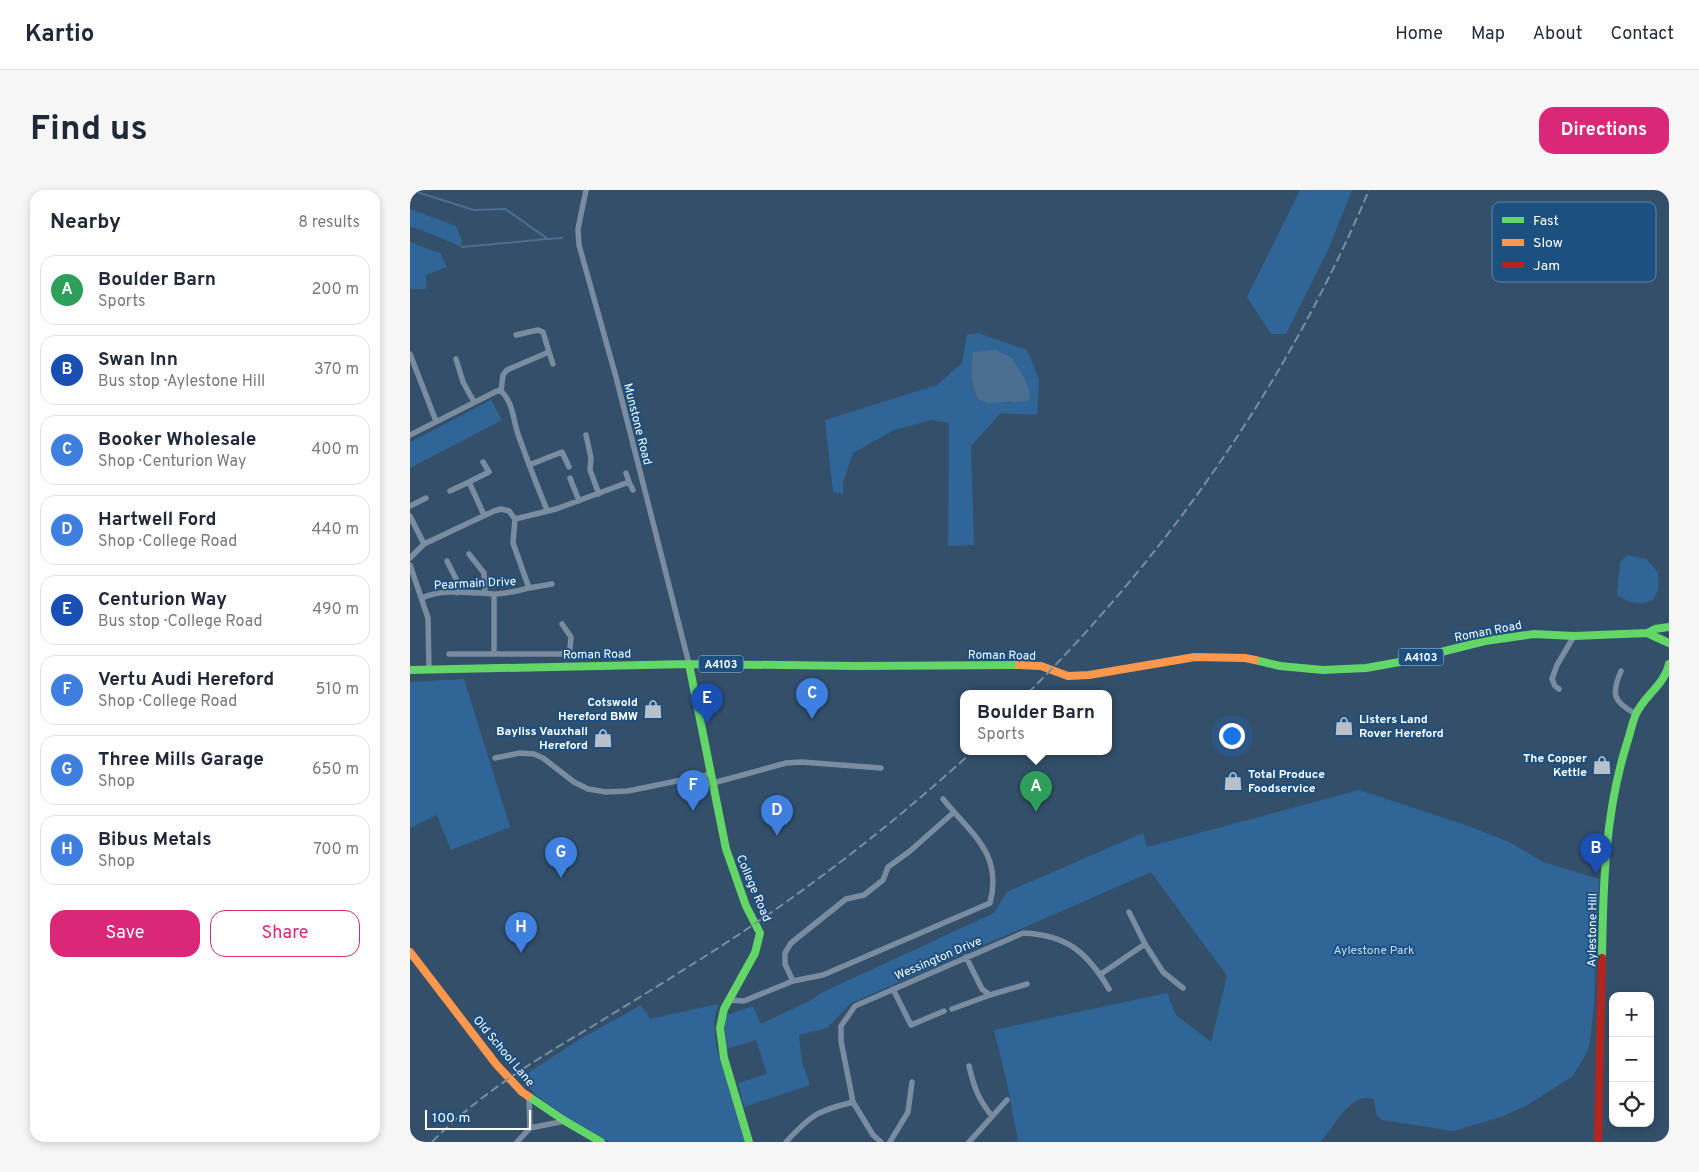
<!DOCTYPE html>
<meta charset="utf-8">
<style>
:root{--surface:#fff;--page:#f6f6f7;--text:#1f2937;--muted:#747a83;--line:#e0e1e3;--accent:#db2777}
body{margin:0;font-family:Overpass,sans-serif;background:var(--page);color:var(--text)}
.controls{position:absolute;right:15px;bottom:15px;display:grid;overflow:hidden;border-radius:10px;box-shadow:0 2px 8px #0003}
.controls button{width:45px;height:45px;display:grid;place-items:center;padding:0;border:0;border-bottom:1px solid var(--line);background:var(--surface);color:var(--text);font:25px sans-serif}
.scale{position:absolute;left:15px;bottom:12px;width:106px;box-sizing:border-box;padding-left:5px;border:2px solid #fff;border-top:0;font-size:14px;line-height:18px;white-space:nowrap;color:#fff;-webkit-text-stroke:4px #1c5080;paint-order:stroke}
.you{position:absolute;left:821px;top:545px;width:18px;height:18px;margin:-12px;border:4px solid #fff;border-radius:50%;background:#1a73e8;box-shadow:0 0 0 8px #1a73e833}
.badge{display:grid;place-items:center;width:32px;height:32px;border-radius:50%;background:var(--accent);color:#fff;font-size:16px;font-weight:700}
.pin{position:absolute;translate:-50% -41px;filter:drop-shadow(0 1px 2px #0008)}
.pin::after{content:'';position:absolute;top:26px;width:18px;height:15px;background:inherit;clip-path:polygon(0 0,100% 0,50% 100%)}
.popup{position:absolute;left:550px;top:500px;width:152px;height:65px;box-sizing:border-box;display:grid;place-content:center;border-radius:10px;background:var(--surface);filter:drop-shadow(0 1px 4px #0005);font-size:16px;white-space:nowrap;color:var(--muted)}
.popup b{font-size:19px;color:var(--text)}
.popup::after{content:'';position:absolute;left:50%;top:100%;margin-left:-10px;border:10px solid transparent;border-top-color:var(--surface)}
.list{margin:0;padding:0;list-style:none}
h2{display:flex;justify-content:space-between;align-items:center;height:65px;margin:0;padding:0 20px;font-size:21px}
h2 small{font-size:16px;font-weight:400;color:var(--muted)}
.list li{display:grid;grid-template-columns:32px 1fr auto;gap:15px;align-items:center;box-sizing:border-box;height:70px;margin:0 10px 10px;padding:0 10px;border:1px solid var(--line);border-radius:15px}
.list b{display:block;font-size:19px;white-space:nowrap}
.list p{margin:0;font-size:16px;white-space:nowrap;color:var(--muted)}
.list em{font-size:16px;font-style:normal;color:var(--muted)}
.actions{display:flex;gap:10px;padding:15px 20px}
.actions a{flex:1;padding:11px 0;border:1px solid var(--accent);border-radius:15px;text-align:center;font-size:18px;color:var(--accent)}
.actions .main{background:var(--accent);color:#fff}
.icon{flex:none;width:28px;height:28px;fill:none;stroke:currentColor;stroke-width:2;stroke-linecap:round;stroke-linejoin:round}
.map{position:relative;flex:none;width:1259px;height:952px;overflow:hidden;border-radius:15px}
header{display:flex;align-items:center;gap:30px;box-sizing:border-box;height:70px;padding:0 25px;background:var(--surface);border-bottom:1px solid var(--line)}
header strong{font-size:24px}
nav{display:flex;gap:28px;margin-inline-start:auto;font-size:18px}
.intro{display:flex;align-items:center;justify-content:space-between;box-sizing:border-box;height:120px;padding:0 30px}
h1{margin:0;font-size:35px}
.button{padding:12px 22px;border-radius:15px;background:var(--accent);color:#fff;font-size:18px;font-weight:700}
main{display:flex;gap:30px;padding:0 30px}
aside{flex:1;background:var(--surface);border-radius:15px;box-shadow:0 2px 8px #0003}
.map>svg:first-child{display:block}
.green{fill:#306697;fill-rule:evenodd}
.water{fill:#4a6f91}
.lines{fill:none;stroke-linecap:round;stroke-linejoin:round}
.stream{stroke:#4a6f91;stroke-width:2}
.street{stroke:#798ca0;stroke-width:5.5}
.fast{stroke:#63d668;stroke-width:8}
.slow{stroke:#ff974d;stroke-width:8}
.jam{stroke:#b3261e;stroke-width:8}
.rail{stroke:#7a8ea0;stroke-width:2;stroke-dasharray:9 4;stroke-linecap:butt}
.labels{text-anchor:middle;stroke-width:4;stroke-linejoin:round;paint-order:stroke}
.shield{fill:#1c5080;stroke:#bbcad9;stroke-width:1}
.shield-label{font-size:11px;font-weight:bold;fill:#fff}
.street-label{font-size:12px;fill:#fff;stroke:#1c5080}
.poi-label{font-size:12px;font-weight:bold;fill:#fff;stroke:#1c5080;text-anchor:end}
.park-label{font-size:12px;fill:#c4dff7;stroke:#1c5080}
.key{fill:#1c5080;stroke:#6084a6;stroke-width:1}
.key-label{font-size:14px;fill:#fff}
</style>
<header>
<strong>Kartio</strong>
<nav><a>Home</a><a>Map</a><a>About</a><a>Contact</a></nav>
</header>
<div class="intro"><h1>Find us</h1><a class="button">Directions</a></div>
<main>
<aside>
<h2>Nearby<small>8 results</small></h2>
<ul class="list">
<li><span class="badge" style="background:#2e9e5b">A</span><div><b>Boulder Barn</b><p>Sports</p></div><em>200 m</em></li>
<li><span class="badge" style="background:#1a4fb4">B</span><div><b>Swan Inn</b><p>Bus stop · Aylestone Hill</p></div><em>370 m</em></li>
<li><span class="badge" style="background:#3f7fe0">C</span><div><b>Booker Wholesale</b><p>Shop · Centurion Way</p></div><em>400 m</em></li>
<li><span class="badge" style="background:#3f7fe0">D</span><div><b>Hartwell Ford</b><p>Shop · College Road</p></div><em>440 m</em></li>
<li><span class="badge" style="background:#1a4fb4">E</span><div><b>Centurion Way</b><p>Bus stop · College Road</p></div><em>490 m</em></li>
<li><span class="badge" style="background:#3f7fe0">F</span><div><b>Vertu Audi Hereford</b><p>Shop · College Road</p></div><em>510 m</em></li>
<li><span class="badge" style="background:#3f7fe0">G</span><div><b>Three Mills Garage</b><p>Shop</p></div><em>650 m</em></li>
<li><span class="badge" style="background:#3f7fe0">H</span><div><b>Bibus Metals</b><p>Shop</p></div><em>700 m</em></li>
</ul>
<div class="actions"><a class="main">Save</a><a>Share</a></div>
</aside>
<div class="map">
<svg width="1259" height="952" viewBox="0 0 1259 952">
<rect width="100%" height="100%" fill="#334f6a"/>
<path class="green" d="M 890,0 L 942,0 L 918,60 L 876,144 L 861,144 L 837,107 Z
M 0,19 L 46,36 L 51,48 L 52,57 L 9,39 L 0,37 Z
M 0,52 L 30,63 L 37,77 L 16,85 L 16,99 L 0,99 Z
M 568,143 L 617,160 L 629,190 L 627,225 L 591,223 L 561,256 L 564,355 L 538,356 L 539,233 L 522,230 L 484,240 L 443,263 L 433,292 L 433,304 L 423,302 L 415,230 L 527,195 L 552,173 L 557,145 ZM 564,162 L 602,168 L 614,187 L 620,202 L 601,213 L 568,209 C 558,191 561,182 564,162 Z
M 81,210 L 92,230 L 0,278 L 0,252 Z
M 1218,365 L 1236,369 L 1248,382 L 1248,400 L 1243,410 C 1229,416 1220,413 1207,405 L 1210,372 Z
M 54,489 L 100,637 L 41,660 L 27,625 L 0,638 L 0,492 Z
M 949,600 L 1061,637 L 1099,652 L 1133,672 L 1189,689 L 1184,814 L 1180,851 L 1177,862 L 1163,886 L 1116,916 L 1091,927 L 1043,941 L 972,930 L 966,924 L 964,909 C 959,908 953,907 948,910 C 936,915 919,941 911,952 L 606,952 L 608,950 L 597,893 L 584,840 L 757,803 L 766,825 L 801,852 L 817,786 L 741,682 L 441,813 L 417,838 L 389,845 L 392,872 L 400,895 L 334,917 L 328,893 L 357,884 L 346,850 L 317,859 L 315,842 L 315,826 L 343,816 L 351,834 L 403,809 L 411,803 L 584,723 L 597,702 L 733,643 L 737,657 Z
M 308,814 L 304,832 L 306,856 L 335,952 L 199,952 L 158,928 L 127,906 L 110,888 L 167,851 L 231,815 L 240,829 Z"/>
<path class="water" d="M 586,160 L 602,168 L 614,187 L 620,202 L 619,211 L 578,213 L 568,209 C 559,191 561,182 563,162 Z"/>
<g class="lines">
<path class="stream" d="M 0,0 L 64,20 L 95,19 L 138,49 L 152,48
M 52,57 L 137,49"/>
<path class="street" d="M 176,0 L 168,39 L 169,55 L 206,187 L 279,474
M 139,162 L 143,174
M 0,164 L 26,231
M 46,169 L 53,192 L 64,212
M 91,201 L 93,185 L 97,180 L 139,162 L 133,142 L 128,140 L 106,145
M 0,245 L 87,201 L 91,201 C 104,213 103,232 109,247 C 118,272 127,296 137,320
M 176,245 L 181,268 L 180,280 L 189,304
M 73,272 L 79,282 L 59,292 L 74,325
M 119,275 L 152,262 L 159,277
M 160,288 L 169,311
M 219,292 L 223,300
M 40,301 L 59,292
M 0,316 L 16,308
M 0,326 L 14,354
M 105,329 L 146,319 L 219,292 L 216,283
M 59,364 L 74,383 L 75,403
M 0,368 L 14,354 L 84,321 L 91,319 L 99,321 L 105,329 L 103,353 L 119,398 L 142,394
M 37,371 L 46,389 L 47,403
M 0,375 L 18,428 L 19,479
M 12,408 C 33,398 61,403 83,404 C 96,404 107,401 119,398
M 39,464 L 151,464 L 160,459 L 161,447 L 152,434
M 84,464 L 84,404
M 1211,481 C 1201,504 1203,512 1226,524
M 1149,499 L 1145,496 L 1142,489 L 1147,475 L 1164,446
M 85,568 L 110,563 L 124,564 L 133,568 L 164,592 L 178,599 L 196,602 L 218,601 L 301,584
M 303,593 L 376,573 L 391,572 L 471,578
M 735,754 L 753,782 L 773,798
M 556,767 L 572,799 L 580,805 L 617,794
M 691,784 L 735,754 L 719,722
M 383,791 L 375,774 L 375,763 L 381,753 L 436,709 L 454,705 L 473,690 L 478,677 L 500,661 L 544,622
M 483,799 L 501,835 L 534,821
M 318,810 L 334,811 L 383,791 L 413,785 L 580,713 C 593,663 561,644 533,609
M 542,819 L 580,805
M 559,876 C 564,897 568,909 582,926
M 443,912 L 431,851 L 431,836 L 445,816 L 613,743 C 657,745 677,762 699,799
M 120,938 L 155,931
M 107,952 L 120,938 L 119,908
M 376,952 C 401,925 407,921 443,912 L 463,945 L 471,952
M 480,952 L 498,922 L 502,892
M 559,952 L 597,910"/>
<path class="fast" d="M 1237,443 L 1245,439 L 1259,437
M 845,470 L 870,476 L 913,480 L 956,478 L 995,471 L 1075,451 L 1124,444 L 1164,446 L 1237,443 L 1259,453
M 279,474 L 316,659 L 336,716 L 350,743 L 345,763 L 314,819 L 310,838 L 314,868 L 339,952
M 0,480 L 279,474 L 446,476 L 609,475
M 1192,768 C 1193,696 1195,622 1217,553 C 1220,544 1222,533 1226,524 C 1234,506 1255,494 1259,474
M 118,906 L 155,931 L 191,952"/>
<path class="slow" d="M 609,475 L 631,476 L 658,486 L 679,485 L 785,467 L 835,468 L 845,470
M 0,762 L 86,874 L 112,902 L 118,906"/>
<path class="jam" d="M 1188,952 L 1192,768"/>
<path class="rail" d="M 618,503 C 762,359 880,188 959,0
M 22,952 C 68,905 125,870 181,837 C 219,814 256,791 294,767 C 389,707 480,637 563,561"/>
</g>
<defs>
<g id="shop-bare" transform="scale(1.5)"><path d="M-5-2.5h2.3a2.7 3.5 0 0 1 5.4 0H5L5.5 6h-11ZM-1.5-2.5h3a1.5 2.3 0 0 0-3 0Z" fill="#b8c1cb" stroke="#1c5080" stroke-width="2.5" paint-order="stroke"/></g>
</defs>
<g fill-rule="evenodd">
<use href="#shop-bare" x="243" y="519"/>
<use href="#shop-bare" x="934" y="536"/>
<use href="#shop-bare" x="193" y="548"/>
<use href="#shop-bare" x="1192" y="575"/>
<use href="#shop-bare" x="823" y="591"/>
</g>
<g class="labels">
<g class="shield">
<rect x="988.5" y="458.5" width="45" height="17" rx="4"/>
<rect x="288.5" y="465.5" width="45" height="17" rx="4"/>
</g>
<g class="shield-label">
<text x="1011" y="471">A4103</text>
<text x="311" y="478">A4103</text>
</g>
<g class="street-label">
<text transform="translate(228 234) rotate(76)" y="4">Munstone Road</text>
<text transform="translate(65 393) rotate(-3)" y="4">Pearmain Drive</text>
<text transform="translate(1078 441) rotate(-11)" y="4">Roman Road</text>
<text transform="translate(187 464) rotate(-1)" y="4">Roman Road</text>
<text transform="translate(592 465) rotate(1)" y="4">Roman Road</text>
<text transform="translate(344 698) rotate(67)" y="4">College Road</text>
<text transform="translate(1182 740) rotate(-89)" y="4">Aylestone Hill</text>
<text transform="translate(528 768) rotate(-23)" y="4">Wessington Drive</text>
<text transform="translate(94 861) rotate(50)" y="4">Old School Lane</text>
</g>
<g class="poi-label">
<text x="228" y="516">Cotswold<tspan x="228" dy="14">Hereford BMW</tspan></text>
<text x="949" y="533" text-anchor="start">Listers Land<tspan x="949" dy="14">Rover Hereford</tspan></text>
<text x="178" y="545">Bayliss Vauxhall<tspan x="178" dy="14">Hereford</tspan></text>
<text x="1177" y="572">The Copper<tspan x="1177" dy="14">Kettle</tspan></text>
<text x="838" y="588" text-anchor="start">Total Produce<tspan x="838" dy="14">Foodservice</tspan></text>
</g>
<g class="park-label">
<text x="964" y="764">Aylestone Park</text>
</g>
</g>
<rect x="1082" y="12" width="164" height="80" rx="8" class="key"/>
<rect x="1092" y="27" width="22" height="6" fill="#63d668"/>
<rect x="1092" y="49" width="22" height="7" fill="#ff974d"/>
<rect x="1092" y="72" width="22" height="6" fill="#b3261e"/>
<g class="key-label">
<text x="1123" y="35">Fast</text>
<text x="1123" y="57">Slow</text>
<text x="1123" y="80">Jam</text>
</g>
</svg>
<div class="controls">
<button>+</button>
<button>−</button>
<button><svg class="icon" aria-label="locate" viewBox="0 0 24 24"><circle cx="12" cy="12" r="6"/><path d="M12 2v4M12 18v4M2 12h4M18 12h4"/></svg></button>
</div>
<div class="scale">100 m</div>
<div class="you"></div>
<div class="pin badge" style="left:626px;top:622px;background:#2e9e5b">A</div>
<div class="popup"><b>Boulder Barn</b>Sports</div>
<div class="pin badge" style="left:1186px;top:684px;background:#1a4fb4">B</div>
<div class="pin badge" style="left:402px;top:529px;background:#3f7fe0">C</div>
<div class="pin badge" style="left:367px;top:646px;background:#3f7fe0">D</div>
<div class="pin badge" style="left:297px;top:534px;background:#1a4fb4">E</div>
<div class="pin badge" style="left:283px;top:621px;background:#3f7fe0">F</div>
<div class="pin badge" style="left:151px;top:688px;background:#3f7fe0">G</div>
<div class="pin badge" style="left:111px;top:763px;background:#3f7fe0">H</div>
</div>
</main>
